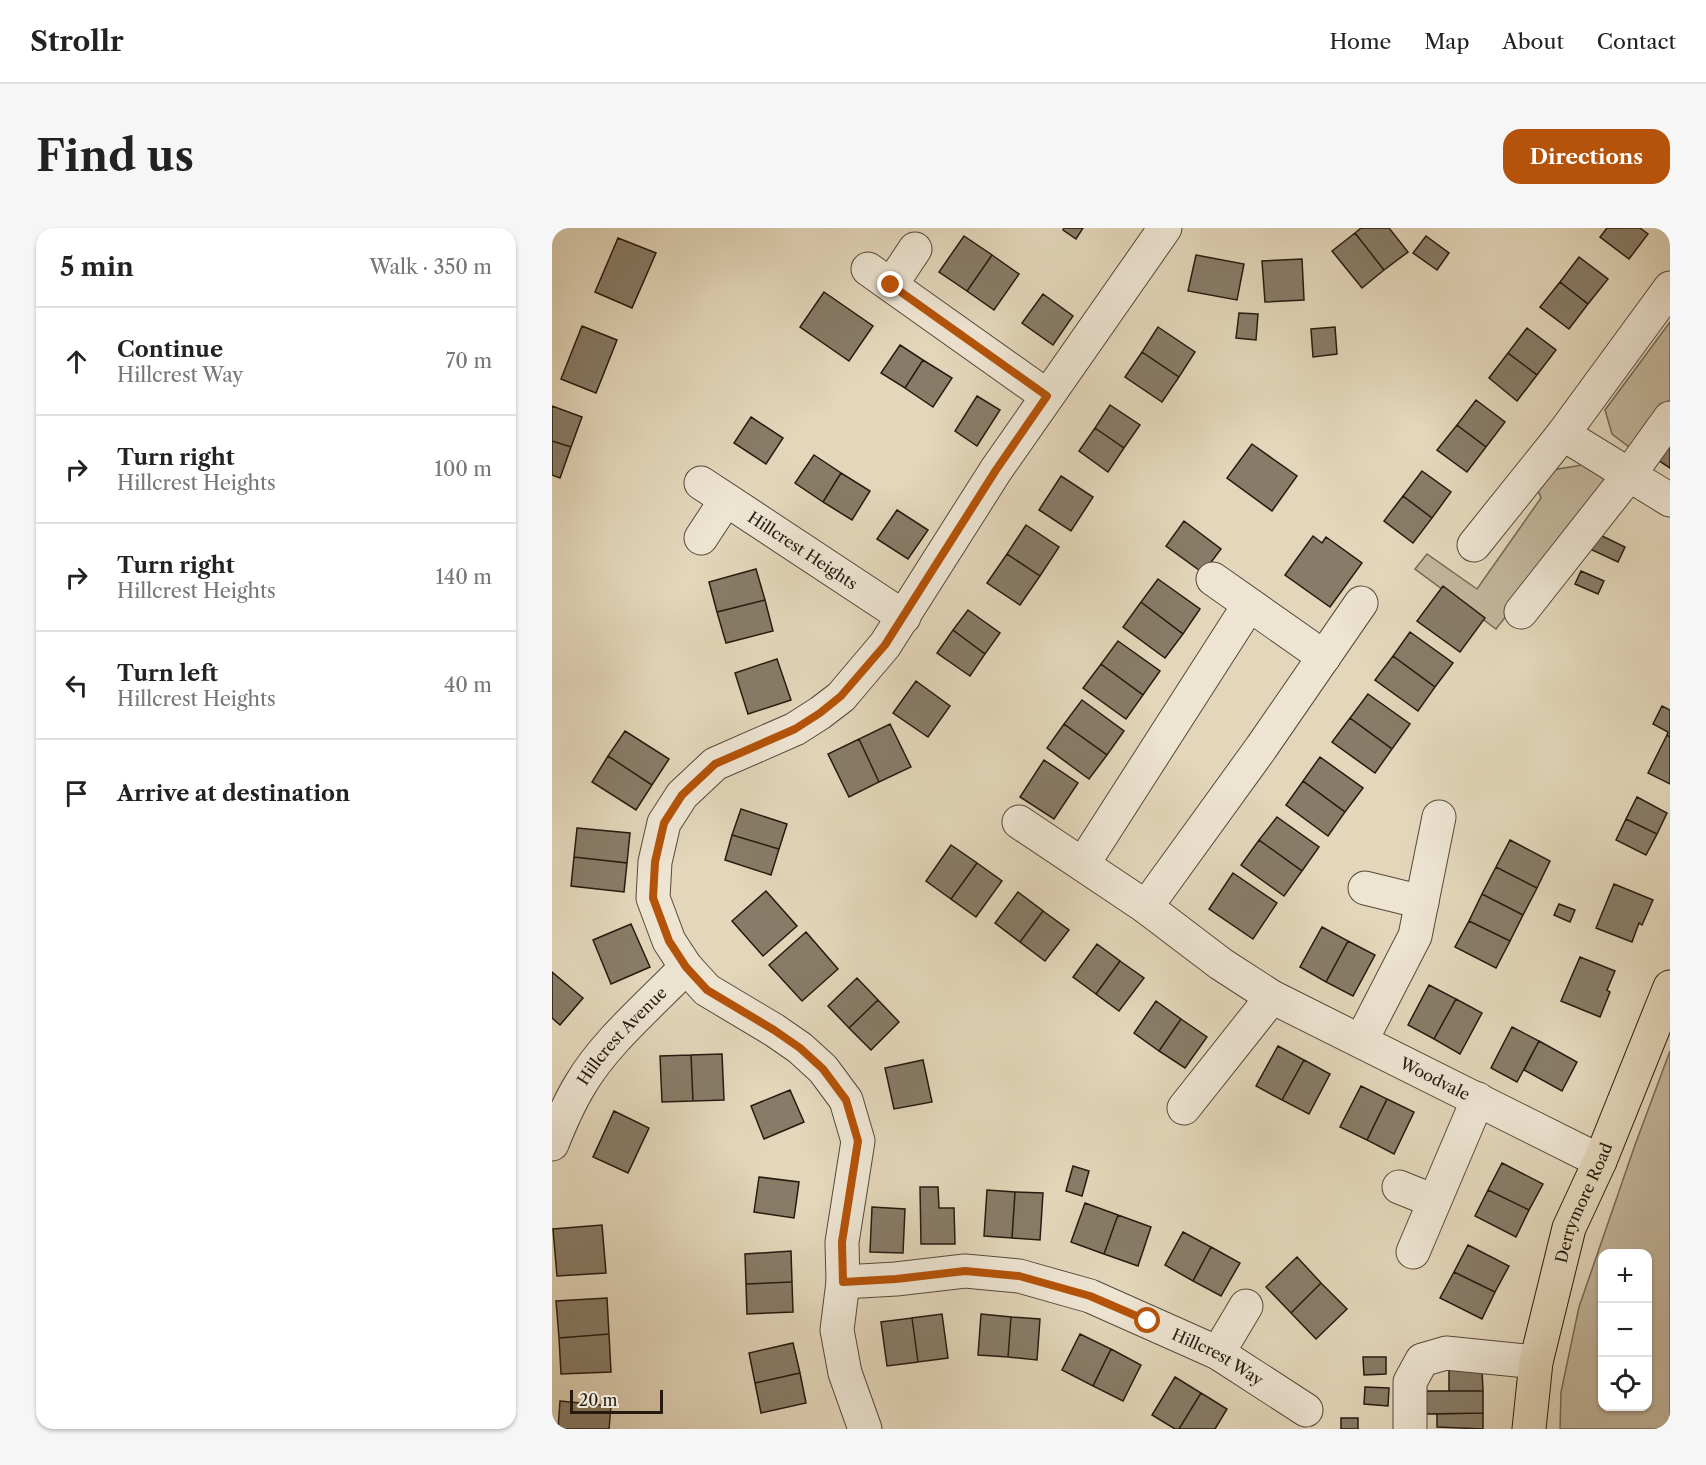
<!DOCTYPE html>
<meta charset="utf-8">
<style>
:root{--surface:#fff;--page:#f6f6f6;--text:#222;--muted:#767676;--line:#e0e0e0;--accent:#b45309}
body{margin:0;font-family:"Libre Caslon Text",serif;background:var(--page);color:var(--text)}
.controls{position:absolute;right:18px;bottom:18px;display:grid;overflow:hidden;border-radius:12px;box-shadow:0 2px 4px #0004}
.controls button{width:54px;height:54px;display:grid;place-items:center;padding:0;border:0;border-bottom:2px solid var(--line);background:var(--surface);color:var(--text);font:30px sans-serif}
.scale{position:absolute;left:18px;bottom:15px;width:93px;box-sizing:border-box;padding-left:6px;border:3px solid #261a0f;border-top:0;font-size:16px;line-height:21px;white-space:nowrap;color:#261a0f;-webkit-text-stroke:4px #ede4d2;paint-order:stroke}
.stop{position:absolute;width:18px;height:18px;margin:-14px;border:4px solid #b45309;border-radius:50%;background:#fff}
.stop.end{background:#b45309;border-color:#fff;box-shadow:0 2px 6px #0008}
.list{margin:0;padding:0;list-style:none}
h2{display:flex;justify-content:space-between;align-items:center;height:78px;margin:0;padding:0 24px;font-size:26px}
h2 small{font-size:20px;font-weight:400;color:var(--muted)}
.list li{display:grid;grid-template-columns:39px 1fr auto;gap:18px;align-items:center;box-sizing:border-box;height:108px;padding:0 24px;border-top:2px solid var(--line)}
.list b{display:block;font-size:22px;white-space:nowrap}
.list p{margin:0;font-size:20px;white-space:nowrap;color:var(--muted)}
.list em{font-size:20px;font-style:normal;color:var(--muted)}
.icon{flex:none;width:33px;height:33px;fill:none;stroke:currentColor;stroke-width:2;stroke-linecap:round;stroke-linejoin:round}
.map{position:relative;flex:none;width:1118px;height:1201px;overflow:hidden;border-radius:18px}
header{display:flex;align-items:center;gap:36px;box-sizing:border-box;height:84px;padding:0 30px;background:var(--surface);border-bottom:2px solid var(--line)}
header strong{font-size:28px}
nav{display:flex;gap:33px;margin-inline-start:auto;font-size:21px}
.intro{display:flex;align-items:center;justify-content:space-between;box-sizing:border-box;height:144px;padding:0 36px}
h1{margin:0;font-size:42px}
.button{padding:15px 27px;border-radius:18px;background:var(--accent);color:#fff;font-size:21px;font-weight:700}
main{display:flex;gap:36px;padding:0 36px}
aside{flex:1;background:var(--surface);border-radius:18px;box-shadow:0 2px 4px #0004}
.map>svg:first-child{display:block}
.green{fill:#c3b69d;stroke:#746856;stroke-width:1.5;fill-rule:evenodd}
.building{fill:#887c68;stroke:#261a0f;stroke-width:1.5}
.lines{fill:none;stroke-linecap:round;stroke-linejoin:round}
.minor-casing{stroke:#55493a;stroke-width:35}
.major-casing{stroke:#261a0f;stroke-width:35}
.minor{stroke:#ede4d2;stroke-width:33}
.major{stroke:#e3d6ba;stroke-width:33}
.route{stroke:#b45309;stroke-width:8}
.labels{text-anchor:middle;stroke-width:4.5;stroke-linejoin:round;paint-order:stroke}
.street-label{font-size:16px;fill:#261a0f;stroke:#ede4d2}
</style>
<header>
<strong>Strollr</strong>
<nav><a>Home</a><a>Map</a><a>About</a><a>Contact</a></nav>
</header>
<div class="intro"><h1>Find us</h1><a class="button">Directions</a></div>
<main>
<aside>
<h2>5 min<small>Walk · 350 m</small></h2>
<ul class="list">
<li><svg class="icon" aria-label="ahead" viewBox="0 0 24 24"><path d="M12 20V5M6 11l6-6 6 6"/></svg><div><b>Continue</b><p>Hillcrest Way</p></div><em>70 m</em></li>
<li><svg class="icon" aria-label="right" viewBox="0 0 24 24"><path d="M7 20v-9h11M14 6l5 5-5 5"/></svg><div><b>Turn right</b><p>Hillcrest Heights</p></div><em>100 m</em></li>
<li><svg class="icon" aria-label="right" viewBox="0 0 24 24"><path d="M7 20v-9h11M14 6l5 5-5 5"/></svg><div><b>Turn right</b><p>Hillcrest Heights</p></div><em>140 m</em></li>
<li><svg class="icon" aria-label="left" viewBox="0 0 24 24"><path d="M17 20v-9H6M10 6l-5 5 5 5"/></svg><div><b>Turn left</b><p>Hillcrest Heights</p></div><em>40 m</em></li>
<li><svg class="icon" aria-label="arrive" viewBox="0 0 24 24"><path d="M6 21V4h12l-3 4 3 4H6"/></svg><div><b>Arrive at destination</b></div></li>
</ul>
</aside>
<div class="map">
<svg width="1118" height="1201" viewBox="0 0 1118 1201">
<rect width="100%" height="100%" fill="#e3d6ba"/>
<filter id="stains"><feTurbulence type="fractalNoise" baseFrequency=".00333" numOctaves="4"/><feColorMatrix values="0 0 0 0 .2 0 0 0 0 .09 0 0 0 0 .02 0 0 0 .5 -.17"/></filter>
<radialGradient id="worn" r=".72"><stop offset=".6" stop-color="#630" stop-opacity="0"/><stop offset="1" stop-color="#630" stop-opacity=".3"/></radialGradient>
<path class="green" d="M 1118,94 L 1118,172 L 1081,222 L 1060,206 L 1053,182 Z
M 1036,236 L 1059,254 L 944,401 L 863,341 L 875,326 L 925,361 L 989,270 L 985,260 L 1000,242 Z
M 1118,823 L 1118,1201 L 1008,1201 L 1009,1164 L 1027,1079 L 1083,917 ZM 1050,1026 L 1096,1026 L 1096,1178 L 1050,1178 Z"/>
<path class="building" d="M 512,0 L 531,0 L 524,11 L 511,2 Z
M 809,0 L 837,0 L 856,24 L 832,42 L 803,5 Z
M 1055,0 L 1088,0 L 1096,6 L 1077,31 L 1048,9 Z
M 803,5 L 832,42 L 810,60 L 780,23 Z
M 412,8 L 440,27 L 415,63 L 387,44 Z
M 874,8 L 897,25 L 885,42 L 861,25 Z
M 66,10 L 104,25 L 80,80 L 43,64 Z
M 440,27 L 467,46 L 442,82 L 415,63 Z
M 644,27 L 692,36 L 685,72 L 636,63 Z
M 1027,29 L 1056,51 L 1036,76 L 1008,54 Z
M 750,31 L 752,72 L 713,74 L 710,33 Z
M 1008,54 L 1036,76 L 1017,101 L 988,79 Z
M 272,64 L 321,98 L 297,133 L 248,99 Z
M 491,66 L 521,88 L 501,117 L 470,95 Z
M 687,85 L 706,86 L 704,112 L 684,110 Z
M 30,98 L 65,112 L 44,165 L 9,151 Z
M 606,99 L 643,124 L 627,149 L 590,124 Z
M 783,99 L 785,126 L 761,129 L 759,101 Z
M 975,100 L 1004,122 L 985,147 L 956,125 Z
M 348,117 L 371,132 L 353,160 L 329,145 Z
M 590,124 L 627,149 L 610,174 L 573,149 Z
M 956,125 L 985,147 L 965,173 L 937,150 Z
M 371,132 L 400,150 L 381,179 L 353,160 Z
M 425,168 L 448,182 L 425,218 L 403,203 Z
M 924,172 L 953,194 L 934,219 L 905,197 Z
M 558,177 L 588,197 L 572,220 L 543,200 Z
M 0,178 L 30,189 L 19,219 L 0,213 Z
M 199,189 L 231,210 L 214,236 L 182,215 Z
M 905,197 L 934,219 L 915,244 L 885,222 Z
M 543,200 L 572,220 L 556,244 L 527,223 Z
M 0,213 L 19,219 L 8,250 L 0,247 Z
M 700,216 L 745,248 L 720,283 L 675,250 Z
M 1115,219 L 1118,221 L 1118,240 L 1106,232 Z
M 262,227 L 289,245 L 271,274 L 243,255 Z
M 870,243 L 899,264 L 880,290 L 851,268 Z
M 289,245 L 318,263 L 300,292 L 271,274 Z
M 509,248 L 541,269 L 519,303 L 487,282 Z
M 851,268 L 880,290 L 861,315 L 832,293 Z
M 345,282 L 376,302 L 356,331 L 325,311 Z
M 632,293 L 669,321 L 651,345 L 614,318 Z
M 474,297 L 507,319 L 488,348 L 455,326 Z
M 1046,306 L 1073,319 L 1066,334 L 1038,321 Z
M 761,308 L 770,315 L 774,309 L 810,335 L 778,379 L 733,347 Z
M 455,326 L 488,348 L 468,377 L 435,355 Z
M 204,341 L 213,372 L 165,384 L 157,354 Z
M 1029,343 L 1052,353 L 1046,366 L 1023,356 Z
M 606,351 L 648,381 L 631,406 L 589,374 Z
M 891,358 L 933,390 L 908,424 L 865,393 Z
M 213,372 L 221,403 L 174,415 L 165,384 Z
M 589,374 L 631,406 L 613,430 L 571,399 Z
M 416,382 L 448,405 L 433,426 L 401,402 Z
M 401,402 L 433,426 L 418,448 L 385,425 Z
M 858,404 L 901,435 L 883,459 L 841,428 Z
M 566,413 L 608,443 L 591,467 L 549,436 Z
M 841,428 L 883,459 L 866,483 L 823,452 Z
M 225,431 L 239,472 L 196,486 L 183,445 Z
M 549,436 L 591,467 L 574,491 L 531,460 Z
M 364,453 L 398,478 L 376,509 L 341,485 Z
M 816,466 L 858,496 L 840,521 L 798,490 Z
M 530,472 L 572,503 L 555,527 L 512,496 Z
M 1110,478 L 1118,482 L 1118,509 L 1115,507 L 1116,504 L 1101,496 Z
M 798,490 L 840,521 L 823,545 L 780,514 Z
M 338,496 L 359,539 L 327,554 L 307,511 Z
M 512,496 L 555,527 L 537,551 L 495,520 Z
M 73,503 L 117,531 L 100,557 L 56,528 Z
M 1115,507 L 1118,509 L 1118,556 L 1096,545 Z
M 307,511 L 327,554 L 297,569 L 276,526 Z
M 56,528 L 100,557 L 84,582 L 40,554 Z
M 768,529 L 811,560 L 793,584 L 751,553 Z
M 492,532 L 526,555 L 502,591 L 468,569 Z
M 751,553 L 793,584 L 776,608 L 734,577 Z
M 1085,569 L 1115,585 L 1105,606 L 1074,591 Z
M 189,581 L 235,596 L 227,621 L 180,607 Z
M 725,589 L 767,619 L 750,643 L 707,612 Z
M 1074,591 L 1105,606 L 1094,627 L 1064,612 Z
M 25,600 L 78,605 L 75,635 L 22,629 Z
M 180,607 L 227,621 L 219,647 L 173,632 Z
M 707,612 L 750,643 L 732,668 L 689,637 Z
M 958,612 L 998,633 L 985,660 L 944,639 Z
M 399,617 L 425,635 L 399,671 L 374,653 Z
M 22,629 L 75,635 L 72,664 L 19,658 Z
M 425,635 L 450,653 L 424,689 L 399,671 Z
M 944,639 L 985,660 L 971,687 L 930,666 Z
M 681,645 L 725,675 L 701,711 L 657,681 Z
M 1062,656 L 1101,672 L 1090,697 L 1087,695 L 1080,714 L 1044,700 Z
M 214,663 L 245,698 L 211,728 L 180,693 Z
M 466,664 L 491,683 L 468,714 L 443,695 Z
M 930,666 L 971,687 L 958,713 L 917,693 Z
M 1007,676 L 1023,682 L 1018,694 L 1002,687 Z
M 491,683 L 517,702 L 493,733 L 468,714 Z
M 917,693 L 958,713 L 944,740 L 903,719 Z
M 79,696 L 98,739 L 59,756 L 41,712 Z
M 770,699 L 796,713 L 774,754 L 748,739 Z
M 254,704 L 286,741 L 250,773 L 217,737 Z
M 796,713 L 823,727 L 801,768 L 774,754 Z
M 545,716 L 568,733 L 544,766 L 521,749 Z
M 1028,729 L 1063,743 L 1055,762 L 1058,764 L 1048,789 L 1009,773 Z
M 568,733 L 592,750 L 567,783 L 544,766 Z
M 0,744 L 31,770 L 8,797 L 0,790 Z
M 305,750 L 326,772 L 297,800 L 276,778 Z
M 877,757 L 904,771 L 882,811 L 856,797 Z
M 904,771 L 930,785 L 908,826 L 882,811 Z
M 326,772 L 347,794 L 319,822 L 297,800 Z
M 604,773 L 629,791 L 607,823 L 582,805 Z
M 629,791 L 655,809 L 633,840 L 607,823 Z
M 960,799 L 987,813 L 965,854 L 939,840 Z
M 987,813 L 1025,834 L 1010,863 L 972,842 Z
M 726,818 L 752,832 L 730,872 L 704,858 Z
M 170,826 L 172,872 L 141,873 L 139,827 Z
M 139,827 L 141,873 L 110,874 L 108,828 Z
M 371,832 L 380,874 L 342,881 L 333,840 Z
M 752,832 L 778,846 L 757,886 L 730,872 Z
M 809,858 L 835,871 L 815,912 L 788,899 Z
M 238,862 L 252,894 L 212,911 L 199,878 Z
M 835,871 L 862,884 L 842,926 L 815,912 Z
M 62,883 L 97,900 L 76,945 L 41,929 Z
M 950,935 L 991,956 L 977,982 L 936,962 Z
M 521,938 L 537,943 L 530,968 L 514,963 Z
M 207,949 L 247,954 L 242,990 L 202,984 Z
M 368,959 L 386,959 L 387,980 L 402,980 L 403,1016 L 369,1016 Z
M 435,962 L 463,964 L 460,1010 L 432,1008 Z
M 936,962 L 977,982 L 964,1009 L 923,988 Z
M 463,964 L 491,965 L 488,1012 L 460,1010 Z
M 533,975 L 566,987 L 552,1026 L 519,1014 Z
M 320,979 L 353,981 L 351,1025 L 318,1024 Z
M 566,987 L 599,999 L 586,1038 L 552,1026 Z
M 50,997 L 54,1045 L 5,1048 L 1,1001 Z
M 631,1004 L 659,1019 L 641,1053 L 613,1037 Z
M 916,1017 L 957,1038 L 943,1064 L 902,1044 Z
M 659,1019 L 688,1035 L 669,1068 L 641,1053 Z
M 239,1023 L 240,1054 L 194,1056 L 193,1026 Z
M 745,1029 L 769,1055 L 739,1085 L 714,1059 Z
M 902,1044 L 943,1064 L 930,1091 L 888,1070 Z
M 240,1054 L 241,1084 L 195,1086 L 194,1056 Z
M 769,1055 L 795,1081 L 764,1111 L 739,1085 Z
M 55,1070 L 57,1106 L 7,1110 L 4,1073 Z
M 390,1086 L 396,1130 L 366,1134 L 360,1090 Z
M 429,1086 L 459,1089 L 456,1129 L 426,1127 Z
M 459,1089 L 488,1091 L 485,1132 L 456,1129 Z
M 360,1090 L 366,1134 L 335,1138 L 329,1094 Z
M 57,1106 L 59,1144 L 9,1146 L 7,1110 Z
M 528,1106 L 559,1121 L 541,1158 L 510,1142 Z
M 241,1115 L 248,1145 L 203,1155 L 197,1125 Z
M 559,1121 L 589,1137 L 571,1173 L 541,1158 Z
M 811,1129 L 834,1129 L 834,1146 L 812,1147 Z
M 897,1141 L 930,1141 L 931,1163 L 897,1163 Z
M 248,1145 L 254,1175 L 209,1185 L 203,1155 Z
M 623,1149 L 649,1165 L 627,1201 L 623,1201 L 600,1187 Z
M 813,1159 L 837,1160 L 836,1178 L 812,1176 Z
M 874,1163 L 931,1163 L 931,1185 L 874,1186 Z
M 649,1165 L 675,1181 L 663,1201 L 627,1201 Z
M 8,1173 L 59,1178 L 57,1201 L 6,1201 Z
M 931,1185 L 931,1201 L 885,1199 L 885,1186 Z
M 789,1190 L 806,1190 L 806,1201 L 789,1201 Z"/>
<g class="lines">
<g class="minor-casing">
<g id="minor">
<path d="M 316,41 L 495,168"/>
<path d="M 339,57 L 363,21"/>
<path d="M 1011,206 L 1118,60"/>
<path id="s1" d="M 149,255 L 352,389"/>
<path d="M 149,310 L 174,272"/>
<path d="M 922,317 L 1011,206 L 1118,272"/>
<path d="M 661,351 L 772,429"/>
<path d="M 969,384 L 1077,247 L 1118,190"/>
<path id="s2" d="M 467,594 L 594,679 L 669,736 L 720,769 L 1048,933"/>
<path d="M 531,636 L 697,377"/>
<path d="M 813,660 L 870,674"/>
<path d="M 594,679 L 709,520 L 809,375"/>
<path d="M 809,813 L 863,708 L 887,589"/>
<path d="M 632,880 L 720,769"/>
<path id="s3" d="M 0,916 C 8,896 17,875 28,857 C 53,814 99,776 134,739"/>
<path d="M 847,959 L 882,973"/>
<path d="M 861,1024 L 926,871"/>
<path id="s4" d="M 291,1054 L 344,1051 L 413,1043 L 467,1048 L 538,1068 L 666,1125 L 754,1182"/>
<path d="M 666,1125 L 694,1078"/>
<path d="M 313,1201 L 293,1145 L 285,1102 L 291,1054 L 290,1014 L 306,913 L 294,872 L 271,841 L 248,820 L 222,802 L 155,762 L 134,739 L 117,713 L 101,670 L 103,634 L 112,595 L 130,567 L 163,536 L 243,501 L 268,485 L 289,469 L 333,417 L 444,242 L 613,0"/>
<path d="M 858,1201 L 858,1154 L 870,1132 L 894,1125 L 984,1134"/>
</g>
</g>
<g class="major-casing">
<g id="major">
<path id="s5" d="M 977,1201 L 984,1134 L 1017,1000 L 1048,933 L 1118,759"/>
</g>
</g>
<use href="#minor" class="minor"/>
<use href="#major" class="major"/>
</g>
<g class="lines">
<path class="route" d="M 339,57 L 495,168 L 444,242 L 333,417 L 289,468 L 268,485 L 243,501 L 163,536 L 130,567 L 112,595 L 103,634 L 101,670 L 117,713 L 134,739 L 155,762 L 222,802 L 248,820 L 271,841 L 294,872 L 306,913 L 290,1014 L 291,1054 L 344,1051 L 413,1043 L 467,1048 L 538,1068 L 596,1093"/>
</g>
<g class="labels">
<g class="street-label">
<text dy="6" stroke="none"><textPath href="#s1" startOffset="122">Hillcrest Heights</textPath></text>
<text dy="6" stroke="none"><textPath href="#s3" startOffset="130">Hillcrest Avenue</textPath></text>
<text dy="6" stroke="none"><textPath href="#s2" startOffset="490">Woodvale</textPath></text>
<text dy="6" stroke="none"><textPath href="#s5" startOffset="234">Derrymore Road</textPath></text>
<text dy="6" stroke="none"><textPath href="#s4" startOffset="392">Hillcrest Way</textPath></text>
</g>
</g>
<rect width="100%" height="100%" filter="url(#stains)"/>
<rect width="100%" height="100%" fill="url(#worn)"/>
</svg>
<div class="controls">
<button>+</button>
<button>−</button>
<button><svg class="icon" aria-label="locate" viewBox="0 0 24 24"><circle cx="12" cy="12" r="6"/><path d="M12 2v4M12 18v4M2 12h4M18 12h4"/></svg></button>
</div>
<div class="scale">20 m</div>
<div class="stop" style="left:596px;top:1093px"></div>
<div class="stop end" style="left:339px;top:57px"></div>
</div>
</main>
